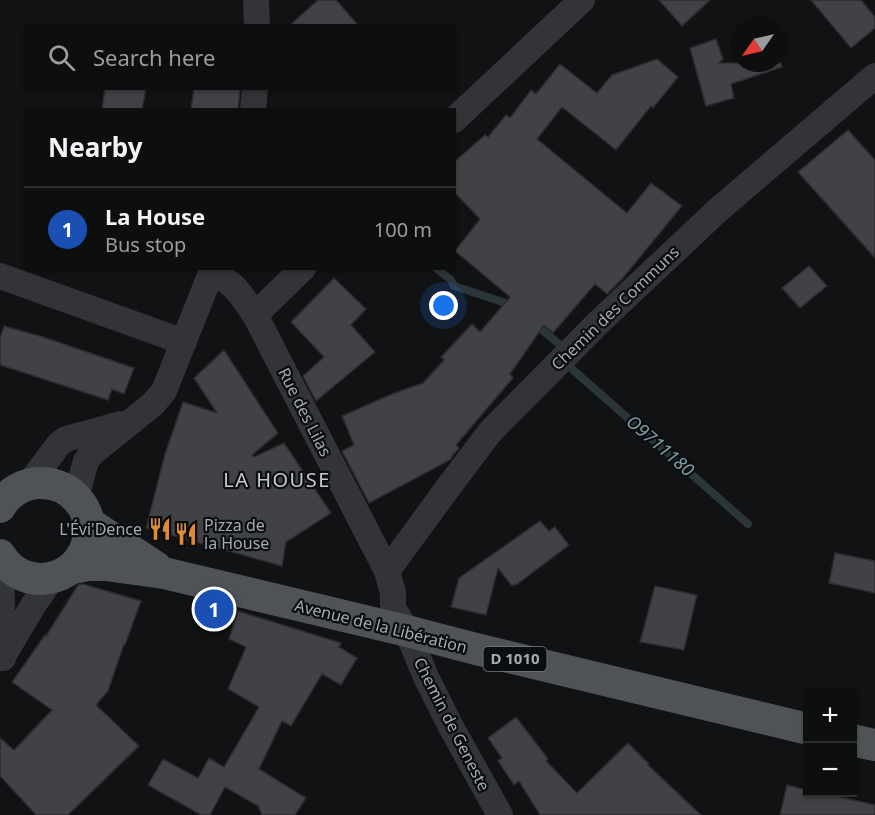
<!DOCTYPE html>
<meta charset="utf-8">
<style>
:root{--surface:#0d0e0e;--page:#1b1c1c;--text:#f1f3f6;--muted:#9a9c9e;--line:#2d2e2e;--accent:#dd8a3f}
body{margin:0;font-family:"Noto Sans",sans-serif;background:var(--page);color:var(--text)}
.controls{position:absolute;right:18px;bottom:18px;display:grid;overflow:hidden;border-radius:0px;box-shadow:0 2px 4px #0004}
.controls button{width:54px;height:54px;display:grid;place-items:center;padding:0;border:0;border-bottom:2px solid var(--line);background:var(--surface);color:var(--text);font:30px sans-serif}
.compass{position:absolute;left:731px;top:18px;width:54px;height:54px;border-radius:50%;background:var(--surface);box-shadow:0 2px 4px #0004;rotate:236deg}
.you{position:absolute;left:444px;top:306px;width:21px;height:21px;margin:-15px;border:4px solid #fff;border-radius:50%;background:#1a73e8;box-shadow:0 0 0 9px #1a73e833}
.badge{display:grid;place-items:center;width:39px;height:39px;border-radius:50%;background:var(--accent);color:#fff;font-size:20px;font-weight:700}
.pin{position:absolute;translate:-50% -50%;border:3px solid #fff;box-shadow:0 2px 6px #0006}
.list{margin:0;padding:0;list-style:none}
h2{display:flex;justify-content:space-between;align-items:center;height:78px;margin:0;padding:0 24px;font-size:26px}
h2 small{font-size:20px;font-weight:400;color:var(--muted)}
.list li{display:grid;grid-template-columns:39px 1fr auto;gap:18px;align-items:center;box-sizing:border-box;height:84px;padding:0 24px;border-top:2px solid var(--line)}
.list b{display:block;font-size:22px;white-space:nowrap}
.list p{margin:0;font-size:20px;white-space:nowrap;color:var(--muted)}
.list em{font-size:20px;font-style:normal;color:var(--muted)}
.icon{flex:none;width:33px;height:33px;fill:none;stroke:currentColor;stroke-width:2;stroke-linecap:round;stroke-linejoin:round}
.map{position:relative;flex:none;width:875px;height:815px;overflow:hidden}
.search{position:absolute;background:var(--surface);box-shadow:0 2px 4px #0004;left:24px;top:24px;width:432px;height:66px;display:flex;align-items:center;gap:15px;box-sizing:border-box;padding:0 21px;border-radius:0px;color:var(--muted);font-size:22px}
.panel{position:absolute;background:var(--surface);box-shadow:0 2px 4px #0004;left:24px;top:108px;width:432px;height:162px;border-radius:0px}
.map>svg:first-child{display:block}
.lines{fill:none;stroke-linecap:round;stroke-linejoin:round}
.stream{stroke:#2c363a;stroke-width:8}
.building{fill:#414246;stroke:#2c2c2f;stroke-width:1.5}
.minor{stroke:#333437;stroke-width:26}
.major{stroke:#4f5256;stroke-width:32}
.labels{text-anchor:middle;stroke-width:4.5;stroke-linejoin:round;paint-order:stroke}
.shield{fill:#0c0d0e;stroke:#767c81;stroke-width:1.5}
.shield-label{font-size:15px;font-weight:bold;fill:#a4abb2}
.street-label{font-size:16px;fill:#a4abb2;stroke:#0c0d0e}
.poi-label{font-size:16px;fill:#a4abb2;stroke:#0c0d0e;text-anchor:start}
.water-label{font-size:18px;font-style:italic;fill:#7e9eaa;stroke:#0c0d0e}
.quarter-label{font-size:20px;letter-spacing:1.5px;fill:#c5c9ce;stroke:#0c0d0e}
</style>
<div class="map">
<svg width="875" height="815" viewBox="0 0 875 815">
<rect width="100%" height="100%" fill="#111213"/>
<g class="lines">
<path class="stream" d="M 436,268 L 451,280 L 454,286 L 515,306
M 535,324 L 559,344
M 572,369 L 748,524"/>
</g>
<path class="building" d="M 318,0 L 336,0 L 359,26 L 289,26 Z
M 659,0 L 710,0 L 682,26 Z
M 811,0 L 861,0 L 875,17 L 875,28 L 851,48 Z
M 716,39 L 723,59 L 719,63 L 781,63 L 782,67 L 731,84 L 734,98 L 706,106 L 690,48 Z
M 657,59 L 678,77 L 653,108 L 651,106 L 616,150 L 562,107 L 537,139 L 627,213 L 651,183 L 682,206 L 622,279 L 607,294 L 595,284 L 553,333 L 544,325 L 510,374 L 513,378 L 456,445 L 459,448 L 452,456 L 453,456 L 450,460 L 369,503 L 342,451 L 354,445 L 342,416 L 392,394 L 423,383 L 444,360 L 441,357 L 472,324 L 480,332 L 510,297 L 455,251 L 480,219 L 454,192 L 454,162 L 485,135 L 488,137 L 506,115 L 510,118 L 531,90 L 536,94 L 560,64 L 597,93 L 612,75 Z
M 105,88 L 146,88 L 142,110 L 102,110 Z
M 194,88 L 240,88 L 238,110 L 191,110 Z
M 848,130 L 875,160 L 875,258 L 798,172 Z
M 809,266 L 827,286 L 800,308 L 782,288 Z
M 334,278 L 366,309 L 351,325 L 375,352 L 316,401 L 303,376 L 324,357 L 291,322 Z
M 4,326 L 43,337 L 134,368 L 124,394 L 112,389 L 108,400 L 0,365 L 0,338 Z
M 224,350 L 278,433 L 252,455 L 254,457 L 284,443 L 331,513 L 286,542 L 282,566 L 146,528 L 165,454 L 183,402 L 217,413 L 194,378 Z
M 540,521 L 549,531 L 555,527 L 569,545 L 516,585 L 515,584 L 512,586 L 498,568 L 486,615 L 451,607 L 459,578 Z
M 835,553 L 875,561 L 875,593 L 829,583 Z
M 83,584 L 141,601 L 125,645 L 124,644 L 108,691 L 96,705 L 139,746 L 68,815 L 36,815 L 0,776 L 0,738 L 14,750 L 52,710 L 12,682 L 45,635 L 46,636 L 78,585 Z
M 655,586 L 697,595 L 684,650 L 640,642 Z
M 238,611 L 341,643 L 339,647 L 357,658 L 341,685 L 322,674 L 291,726 L 282,721 L 259,769 L 306,798 L 295,815 L 262,815 L 258,806 L 225,787 L 210,815 L 201,815 L 148,785 L 163,759 L 198,778 L 209,758 L 224,767 L 259,707 L 228,689 L 246,647 L 229,639 Z
M 516,717 L 548,759 L 546,761 L 577,793 L 628,743 L 649,764 L 648,765 L 701,815 L 540,815 L 519,781 L 514,785 L 498,761 L 502,758 L 488,738 Z
M 787,785 L 807,790 L 807,792 L 820,792 L 875,805 L 875,815 L 780,815 Z"/>
<g class="lines">
<path class="minor" d="M 256,0 L 257,26
M 253,110 L 255,88
M 454,120 L 582,0
M 211,273 C 235,282 241,295 255,315 L 387,571 L 393,593 L 393,608 L 407,631 L 426,677 L 450,725 L 500,815
M 0,276 L 184,342
M 255,315 L 303,268
M 29,484 L 59,444 L 66,439 L 121,424
M 76,497 L 86,461 L 92,453 L 153,404 L 164,391 L 213,268
M 1,557 L 3,658
M 387,571 L 450,485 L 490,432 L 598,323 L 718,210 L 875,76
M 3,656 L 34,604 L 52,578"/>
<path class="major" d="M 0,507 C 8,492 24,483 41,483 C 55,483 69,489 78,500 C 85,508 89,518 89,529 C 89,579 26,598 0,555
M 89,523 L 156,567
M 73,568 L 88,565 L 105,565 L 164,573 L 407,631 L 476,649 L 808,729
M 852,740 L 875,745"/>
</g>
<defs>
<g id="restaurant-bare" transform="scale(1.8)"><path d="M-5-6h1v4h1v-4h1v4h1v-4h1v5L-1.5 .5V6h-2V.5L-5-1ZM5-6V6H3V1.5H1.5Q1.5-4 5-6Z" fill="#dd8a3f" stroke="#0c0d0e" stroke-width="2.5" paint-order="stroke"/></g>
</defs>
<g fill-rule="evenodd">
<use href="#restaurant-bare" x="160" y="529"/>
<use href="#restaurant-bare" x="186" y="534"/>
</g>
<g class="labels">
<rect class="shield" x="483.5" y="647" width="63" height="24" rx="4.5"/>
<g class="shield-label">
<text x="515" y="664">D 1010</text>
</g>
<g class="street-label">
<text transform="translate(615 308) rotate(-44)" y="6">Chemin des Communs</text>
<text transform="translate(305 412) rotate(63)" y="6">Rue des Lilas</text>
<text transform="translate(381 626) rotate(14)" y="6">Avenue de la Libération</text>
<text transform="translate(452 724) rotate(63)" y="6">Chemin de Geneste</text>
</g>
<g class="poi-label">
<text x="204" y="531">Pizza de<tspan x="204" dy="18">la House</tspan></text>
<text x="142" y="535" text-anchor="end">L'Évi'Dence</text>
</g>
<g class="water-label">
<text transform="translate(660 446) rotate(41)" y="6">O9711180</text>
</g>
<g class="quarter-label">
<text x="277" y="487">LA HOUSE</text>
</g>
</g>
</svg>
<div class="controls">
<button>+</button>
<button>−</button>
</div>
<svg class="compass" viewBox="-18 -18 36 36"><path d="M0-13l5 13h-10z" fill="#e53935"/><path d="M0 13l5-13h-10z" fill="#9a9c9e"/></svg>
<div class="you"></div>
<div class="pin badge" style="left:214px;top:609px;background:#1a4fb4">1</div>
<div class="search"><svg class="icon" aria-label="search" viewBox="0 0 24 24"><circle cx="10" cy="10" r="6"/><path d="M15 15l6 6"/></svg>Search here</div>
<section class="panel">
<h2>Nearby<small></small></h2>
<ul class="list">
<li><span class="badge" style="background:#1a4fb4">1</span><div><b>La House</b><p>Bus stop</p></div><em>100 m</em></li>
</ul>
</section>
</div>
